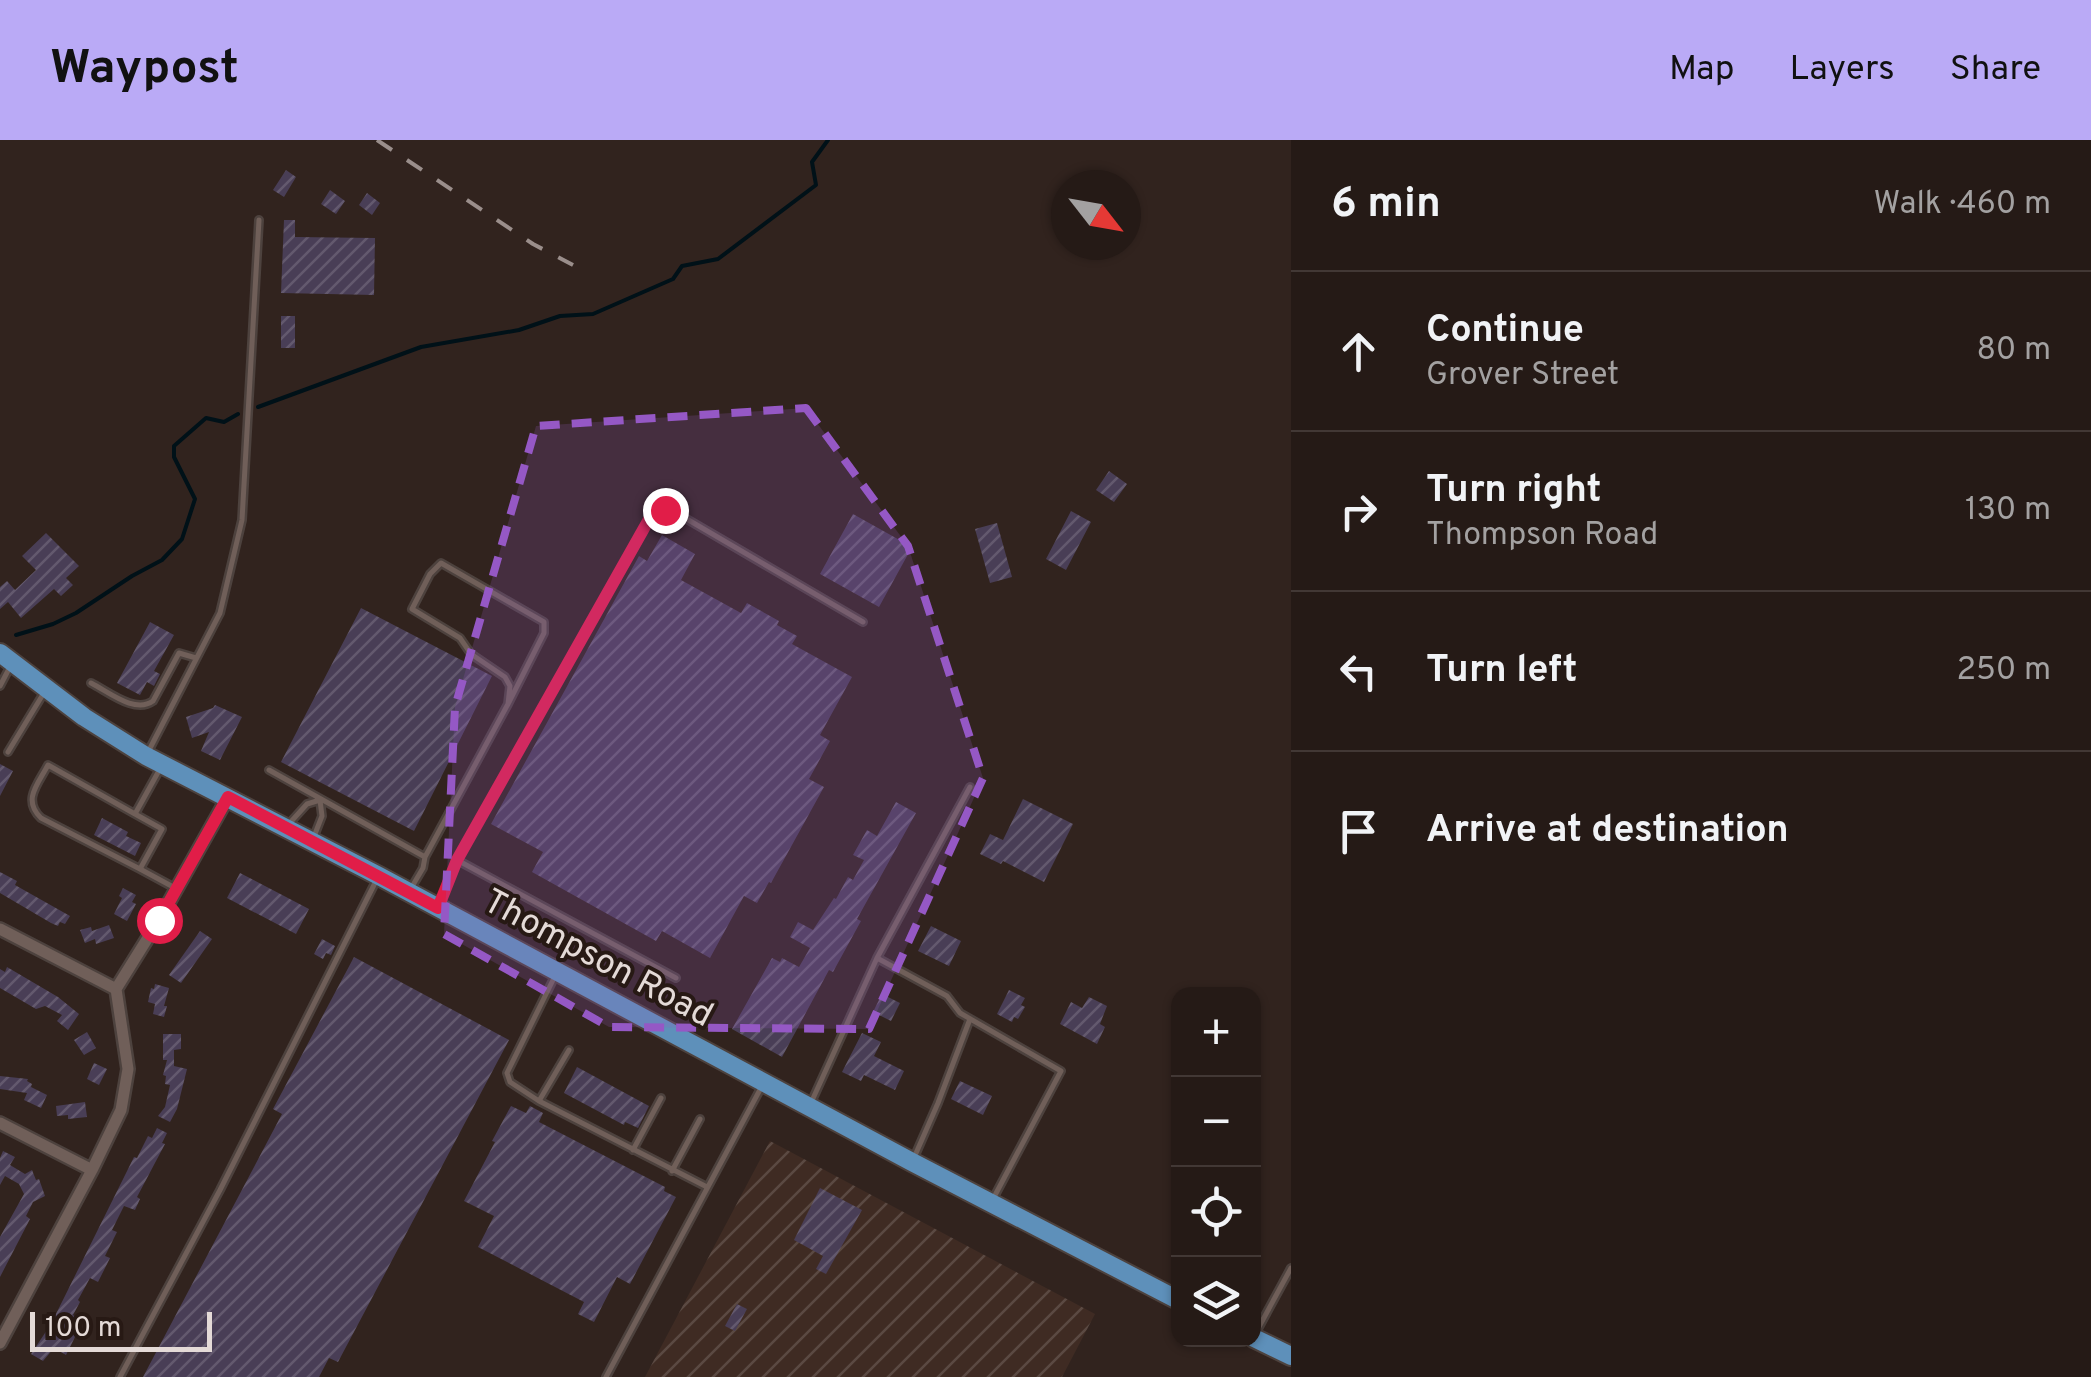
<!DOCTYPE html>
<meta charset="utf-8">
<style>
:root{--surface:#251a16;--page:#2d231f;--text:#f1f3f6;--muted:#a3a1a1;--line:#423835;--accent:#baaaf6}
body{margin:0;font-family:Overpass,sans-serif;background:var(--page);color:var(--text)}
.controls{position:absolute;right:30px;bottom:30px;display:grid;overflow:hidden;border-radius:20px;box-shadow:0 2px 8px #0004}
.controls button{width:90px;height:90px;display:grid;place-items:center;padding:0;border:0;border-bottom:2px solid var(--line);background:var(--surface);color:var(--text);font:50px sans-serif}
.compass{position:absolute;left:1051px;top:30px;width:90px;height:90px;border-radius:50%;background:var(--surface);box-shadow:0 2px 8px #0004;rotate:121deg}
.scale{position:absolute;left:30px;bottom:25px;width:182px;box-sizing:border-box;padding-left:10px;border:5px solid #e4dad7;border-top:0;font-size:28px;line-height:35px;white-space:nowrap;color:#e4dad7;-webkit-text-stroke:8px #271914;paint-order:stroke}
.stop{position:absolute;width:30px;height:30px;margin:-22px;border:8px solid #e11d48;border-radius:50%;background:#fff}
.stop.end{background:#e11d48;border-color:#fff;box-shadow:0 2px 10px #0008}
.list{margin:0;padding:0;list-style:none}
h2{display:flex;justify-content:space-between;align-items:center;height:130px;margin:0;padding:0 40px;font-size:42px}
h2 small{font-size:32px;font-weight:400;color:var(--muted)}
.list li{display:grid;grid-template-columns:65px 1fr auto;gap:30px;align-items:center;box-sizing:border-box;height:160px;padding:0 40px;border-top:2px solid var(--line)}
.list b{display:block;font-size:38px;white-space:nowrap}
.list p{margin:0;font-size:32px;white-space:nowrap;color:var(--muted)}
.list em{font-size:32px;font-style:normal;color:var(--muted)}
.icon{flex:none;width:55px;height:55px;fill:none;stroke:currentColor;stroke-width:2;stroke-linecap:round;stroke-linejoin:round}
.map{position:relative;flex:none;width:1291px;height:1237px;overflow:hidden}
header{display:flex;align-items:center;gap:60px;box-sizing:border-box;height:140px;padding:0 50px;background:var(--accent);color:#111}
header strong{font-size:48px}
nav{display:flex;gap:55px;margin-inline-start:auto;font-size:35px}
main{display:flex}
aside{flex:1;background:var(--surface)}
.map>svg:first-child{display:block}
.industrial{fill:url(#industrial-furrows)}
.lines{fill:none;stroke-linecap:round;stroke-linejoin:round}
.stream{stroke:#001118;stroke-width:4}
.building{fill:url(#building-hatch)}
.lane-casing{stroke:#4d423e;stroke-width:10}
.street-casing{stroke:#4d423e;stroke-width:16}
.primary-casing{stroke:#4d423e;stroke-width:22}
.lane{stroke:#705f59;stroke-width:5}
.street{stroke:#705f59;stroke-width:11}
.primary{stroke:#5e90ba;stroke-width:18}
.rail{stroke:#9a8e8b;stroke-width:4;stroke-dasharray:18 18;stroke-linecap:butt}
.route{stroke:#e11d48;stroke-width:12}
.marked{fill:#9558c5;fill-opacity:0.2;stroke:#9558c5;stroke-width:8;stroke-dasharray:20 12;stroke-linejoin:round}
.labels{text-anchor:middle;stroke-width:8;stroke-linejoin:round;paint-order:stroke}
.street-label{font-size:35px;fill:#e4dad7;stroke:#271914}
</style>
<header>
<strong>Waypost</strong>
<nav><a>Map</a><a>Layers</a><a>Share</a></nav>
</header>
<main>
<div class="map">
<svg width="1291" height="1237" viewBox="0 0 1291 1237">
<defs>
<pattern id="industrial-furrows" width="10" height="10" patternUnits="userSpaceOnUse" patternTransform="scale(2.5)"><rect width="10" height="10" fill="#3f2b23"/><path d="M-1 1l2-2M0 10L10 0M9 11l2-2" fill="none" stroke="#5b4942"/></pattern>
<pattern id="building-hatch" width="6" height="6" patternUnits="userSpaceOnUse" patternTransform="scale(2.5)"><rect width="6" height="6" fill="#493e56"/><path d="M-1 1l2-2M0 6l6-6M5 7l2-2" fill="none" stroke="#63596e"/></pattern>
</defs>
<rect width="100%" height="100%" fill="#31231e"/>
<path class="industrial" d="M 770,1001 L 1095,1174 L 1062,1237 L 645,1237 Z"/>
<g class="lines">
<path class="stream" d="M 258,267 L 421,207 L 519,190 L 560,176 L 593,174 L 673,139 L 682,126 L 718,119 L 816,45 L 812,22 L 828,0
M 16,495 L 53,484 L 76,473 L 132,436 L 162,420 L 182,399 L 195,359 L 174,317 L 174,306 L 206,278 L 224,282 L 238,274"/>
</g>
<path class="building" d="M 286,30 L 296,37 L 284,57 L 273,50 Z
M 330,50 L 345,61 L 336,74 L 321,64 Z
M 367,53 L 380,63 L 372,75 L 359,65 Z
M 284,80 L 295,80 L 295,97 L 375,98 L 374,155 L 281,153 Z
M 281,176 L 295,176 L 295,208 L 281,208 Z
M 1109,331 L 1127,344 L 1114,362 L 1096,350 Z
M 1071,371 L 1091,382 L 1066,430 L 1046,419 Z
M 853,374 L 912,407 L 879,467 L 820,434 Z
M 997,383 L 1012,437 L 990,443 L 975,389 Z
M 46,393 L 79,426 L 66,438 L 73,445 L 61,456 L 54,449 L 21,478 L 8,462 L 0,469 L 0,447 L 7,441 L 15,450 L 36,430 L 22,416 Z
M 662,395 L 695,414 L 681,440 L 741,473 L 747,463 L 779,481 L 777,485 L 797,496 L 792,504 L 852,537 L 820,595 L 830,601 L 809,639 L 824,647 L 771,743 L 769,742 L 757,763 L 744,756 L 710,818 L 662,791 L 656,801 L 532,732 L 543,712 L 491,684 L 639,416 L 647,421 Z
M 361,468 L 492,536 L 414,691 L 281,622 Z
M 150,482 L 174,495 L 154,531 L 160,534 L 154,546 L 147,542 L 140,555 L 117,543 Z
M 215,565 L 242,577 L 220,620 L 201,611 L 209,592 L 192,598 L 186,577 L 213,568 Z
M 0,624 L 13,631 L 0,656 Z
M 1023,659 L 1073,684 L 1044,742 L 1003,721 L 1001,724 L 980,714 L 990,694 L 1003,700 Z
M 896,662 L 916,673 L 857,779 L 861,781 L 833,832 L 829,830 L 782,917 L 732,889 L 772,818 L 780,822 L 782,818 L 799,827 L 810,808 L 790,797 L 798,782 L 813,790 L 834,758 L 836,759 L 848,737 L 853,740 L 864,720 L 853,715 L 867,690 L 877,696 Z
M 102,678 L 128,692 L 126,696 L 141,703 L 135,716 L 94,695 Z
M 0,732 L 17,741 L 15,745 L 70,776 L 65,784 L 60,782 L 58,786 L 51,783 L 0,753 Z
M 240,733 L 309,769 L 296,794 L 227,758 Z
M 123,748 L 136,755 L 132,762 L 136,764 L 127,781 L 114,774 L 122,758 L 119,756 Z
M 109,785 L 114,798 L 96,804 L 95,799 L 85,803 L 80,790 L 91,787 L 92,791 Z
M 931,786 L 961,801 L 949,826 L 918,811 Z
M 200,791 L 212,799 L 181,843 L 169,835 Z
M 322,799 L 335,806 L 331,815 L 326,813 L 323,819 L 314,814 Z
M 354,817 L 509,900 L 338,1222 L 329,1218 L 319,1237 L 143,1237 L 282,974 L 273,969 Z
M 7,827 L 58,857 L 79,874 L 68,890 L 57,881 L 62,875 L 45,866 L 36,869 L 0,848 L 0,829 L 5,832 Z
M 155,844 L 169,848 L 164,866 L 167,866 L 164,877 L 153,874 L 155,864 L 148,862 L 151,848 L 154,849 Z
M 1009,850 L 1025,858 L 1021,865 L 1025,867 L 1018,879 L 1014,877 L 1012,882 L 997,874 Z
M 882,854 L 900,863 L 891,881 L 873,872 Z
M 1089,857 L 1107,866 L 1100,884 L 1105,887 L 1097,904 L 1060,884 L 1071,862 L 1082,868 Z
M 87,892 L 96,908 L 84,915 L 74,900 Z
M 862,893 L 881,902 L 874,916 L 904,931 L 895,950 L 864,935 L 861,941 L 842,932 Z
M 163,894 L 181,894 L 181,909 L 174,910 L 174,926 L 187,929 L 177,969 L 170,982 L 158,976 L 165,967 L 170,945 L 165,944 L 166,936 L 163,935 L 167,920 L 163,920 Z
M 94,923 L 107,929 L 99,945 L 87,939 Z
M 577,927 L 649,966 L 638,988 L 625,982 L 624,985 L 564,953 Z
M 0,936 L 28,939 L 27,941 L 32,944 L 31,947 L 47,955 L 41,968 L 24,960 L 27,953 L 0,949 Z
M 960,941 L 992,956 L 983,975 L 951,959 Z
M 85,962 L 87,977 L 68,979 L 68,975 L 57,976 L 56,966 Z
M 511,966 L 526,973 L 530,966 L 543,973 L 539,982 L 665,1047 L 664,1051 L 676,1057 L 630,1144 L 617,1137 L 594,1182 L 578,1174 L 584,1162 L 478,1107 L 494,1076 L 464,1061 L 495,1002 L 492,1001 Z
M 157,988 L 167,993 L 162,1003 L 165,1004 L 137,1057 L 140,1059 L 135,1070 L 124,1066 L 112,1090 L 117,1092 L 105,1116 L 110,1118 L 98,1142 L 90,1138 L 78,1160 L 80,1162 L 73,1175 L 76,1177 L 73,1181 L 81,1185 L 66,1215 L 54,1208 L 43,1221 L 31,1214 L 51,1184 L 134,1017 L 137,1018 L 148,996 L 152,998 Z
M 3,1011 L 15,1017 L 10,1025 L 25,1034 L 32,1030 L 36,1040 L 39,1039 L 45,1056 L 33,1062 L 26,1076 L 30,1079 L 0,1137 L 0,1097 L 24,1054 L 19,1044 L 5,1036 L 0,1045 L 0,1018 Z
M 820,1048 L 862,1070 L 826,1134 L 816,1129 L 823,1116 L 794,1100 Z
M 737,1164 L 747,1169 L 735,1191 L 725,1186 Z"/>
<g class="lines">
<g class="lane-casing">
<path id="lane" d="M 91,543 C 109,552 135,574 153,561 L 179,513 L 196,518
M 0,546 L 11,525
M 8,612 L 45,551
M 147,614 L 220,473 L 242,380 L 259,80
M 161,627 L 135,674 L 162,689 L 140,729 L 177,749
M 269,630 L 425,717
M 135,674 L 48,625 C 38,644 22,660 41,678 L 140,729
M 287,686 L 307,664 L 320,660 L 322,676 L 313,699
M 457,720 L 676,838
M 410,750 L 423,728 L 425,717 L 508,564 L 510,546 L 505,537 L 471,514 L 460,498 L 412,469 L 430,434 L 441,423 L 544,482 L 544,493 L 508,564
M 439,766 L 457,720 L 652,375 L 665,370 L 685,378 L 863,482
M 877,818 L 947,856 L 960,873 L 1061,931 L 993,1059
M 555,836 L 507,933 L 510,942 L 539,961 L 707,1047
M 539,961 L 569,910
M 810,965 L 877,818 L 970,647
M 633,1010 L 661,958
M 913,1020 L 938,963 L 970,879
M 672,1031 L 700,979
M 1254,1196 L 1291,1128
M 120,1237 L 220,1050 L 377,739
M 606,1237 L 762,946"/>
</g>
<g class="street-casing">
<path id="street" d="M 0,789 L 116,849
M 0,983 L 92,1030
M 0,1203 L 92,1030 L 121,970 L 128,929 L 116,849 L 159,780 L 228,657"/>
</g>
<g class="primary-casing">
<path id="primary" d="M 0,513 L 84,577 L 146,616 L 379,736 L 912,1022 L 1178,1160
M 1254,1198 L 1291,1216"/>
</g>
<use href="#lane" class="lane"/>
<use href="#street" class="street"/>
<use href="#primary" class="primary"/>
<path class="rail" d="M 377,0 L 533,104 L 573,125"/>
</g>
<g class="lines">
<path class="route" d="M 159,780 L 228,657 L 438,768 L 457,720 L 652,374 L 665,370"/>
</g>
<path class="marked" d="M 806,268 L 908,406 L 983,638 L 869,889 L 609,887 L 444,794 L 455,567 L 536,286 Z"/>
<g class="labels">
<g class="street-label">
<text transform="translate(599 817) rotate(28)" y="12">Thompson Road</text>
</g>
</g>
</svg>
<div class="controls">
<button>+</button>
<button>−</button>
<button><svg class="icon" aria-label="locate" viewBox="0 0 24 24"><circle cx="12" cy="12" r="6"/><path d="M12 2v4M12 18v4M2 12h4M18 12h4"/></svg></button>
<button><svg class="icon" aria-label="layers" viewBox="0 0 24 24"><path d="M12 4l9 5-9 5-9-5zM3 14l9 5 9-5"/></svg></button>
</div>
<svg class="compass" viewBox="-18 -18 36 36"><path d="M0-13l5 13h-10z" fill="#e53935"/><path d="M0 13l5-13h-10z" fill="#a3a1a1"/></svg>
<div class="scale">100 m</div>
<div class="stop" style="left:159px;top:780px"></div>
<div class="stop end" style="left:665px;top:370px"></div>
</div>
<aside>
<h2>6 min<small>Walk · 460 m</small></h2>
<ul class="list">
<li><svg class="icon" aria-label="ahead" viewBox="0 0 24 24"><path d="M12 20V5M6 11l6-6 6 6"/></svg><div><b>Continue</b><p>Grover Street</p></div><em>80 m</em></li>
<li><svg class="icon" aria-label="right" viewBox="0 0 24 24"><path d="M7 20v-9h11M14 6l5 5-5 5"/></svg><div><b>Turn right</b><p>Thompson Road</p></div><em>130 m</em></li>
<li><svg class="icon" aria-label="left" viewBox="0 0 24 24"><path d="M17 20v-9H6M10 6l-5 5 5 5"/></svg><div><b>Turn left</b></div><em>250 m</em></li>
<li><svg class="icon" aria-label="arrive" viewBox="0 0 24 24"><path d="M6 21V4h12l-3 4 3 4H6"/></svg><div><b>Arrive at destination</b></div></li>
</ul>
</aside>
</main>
